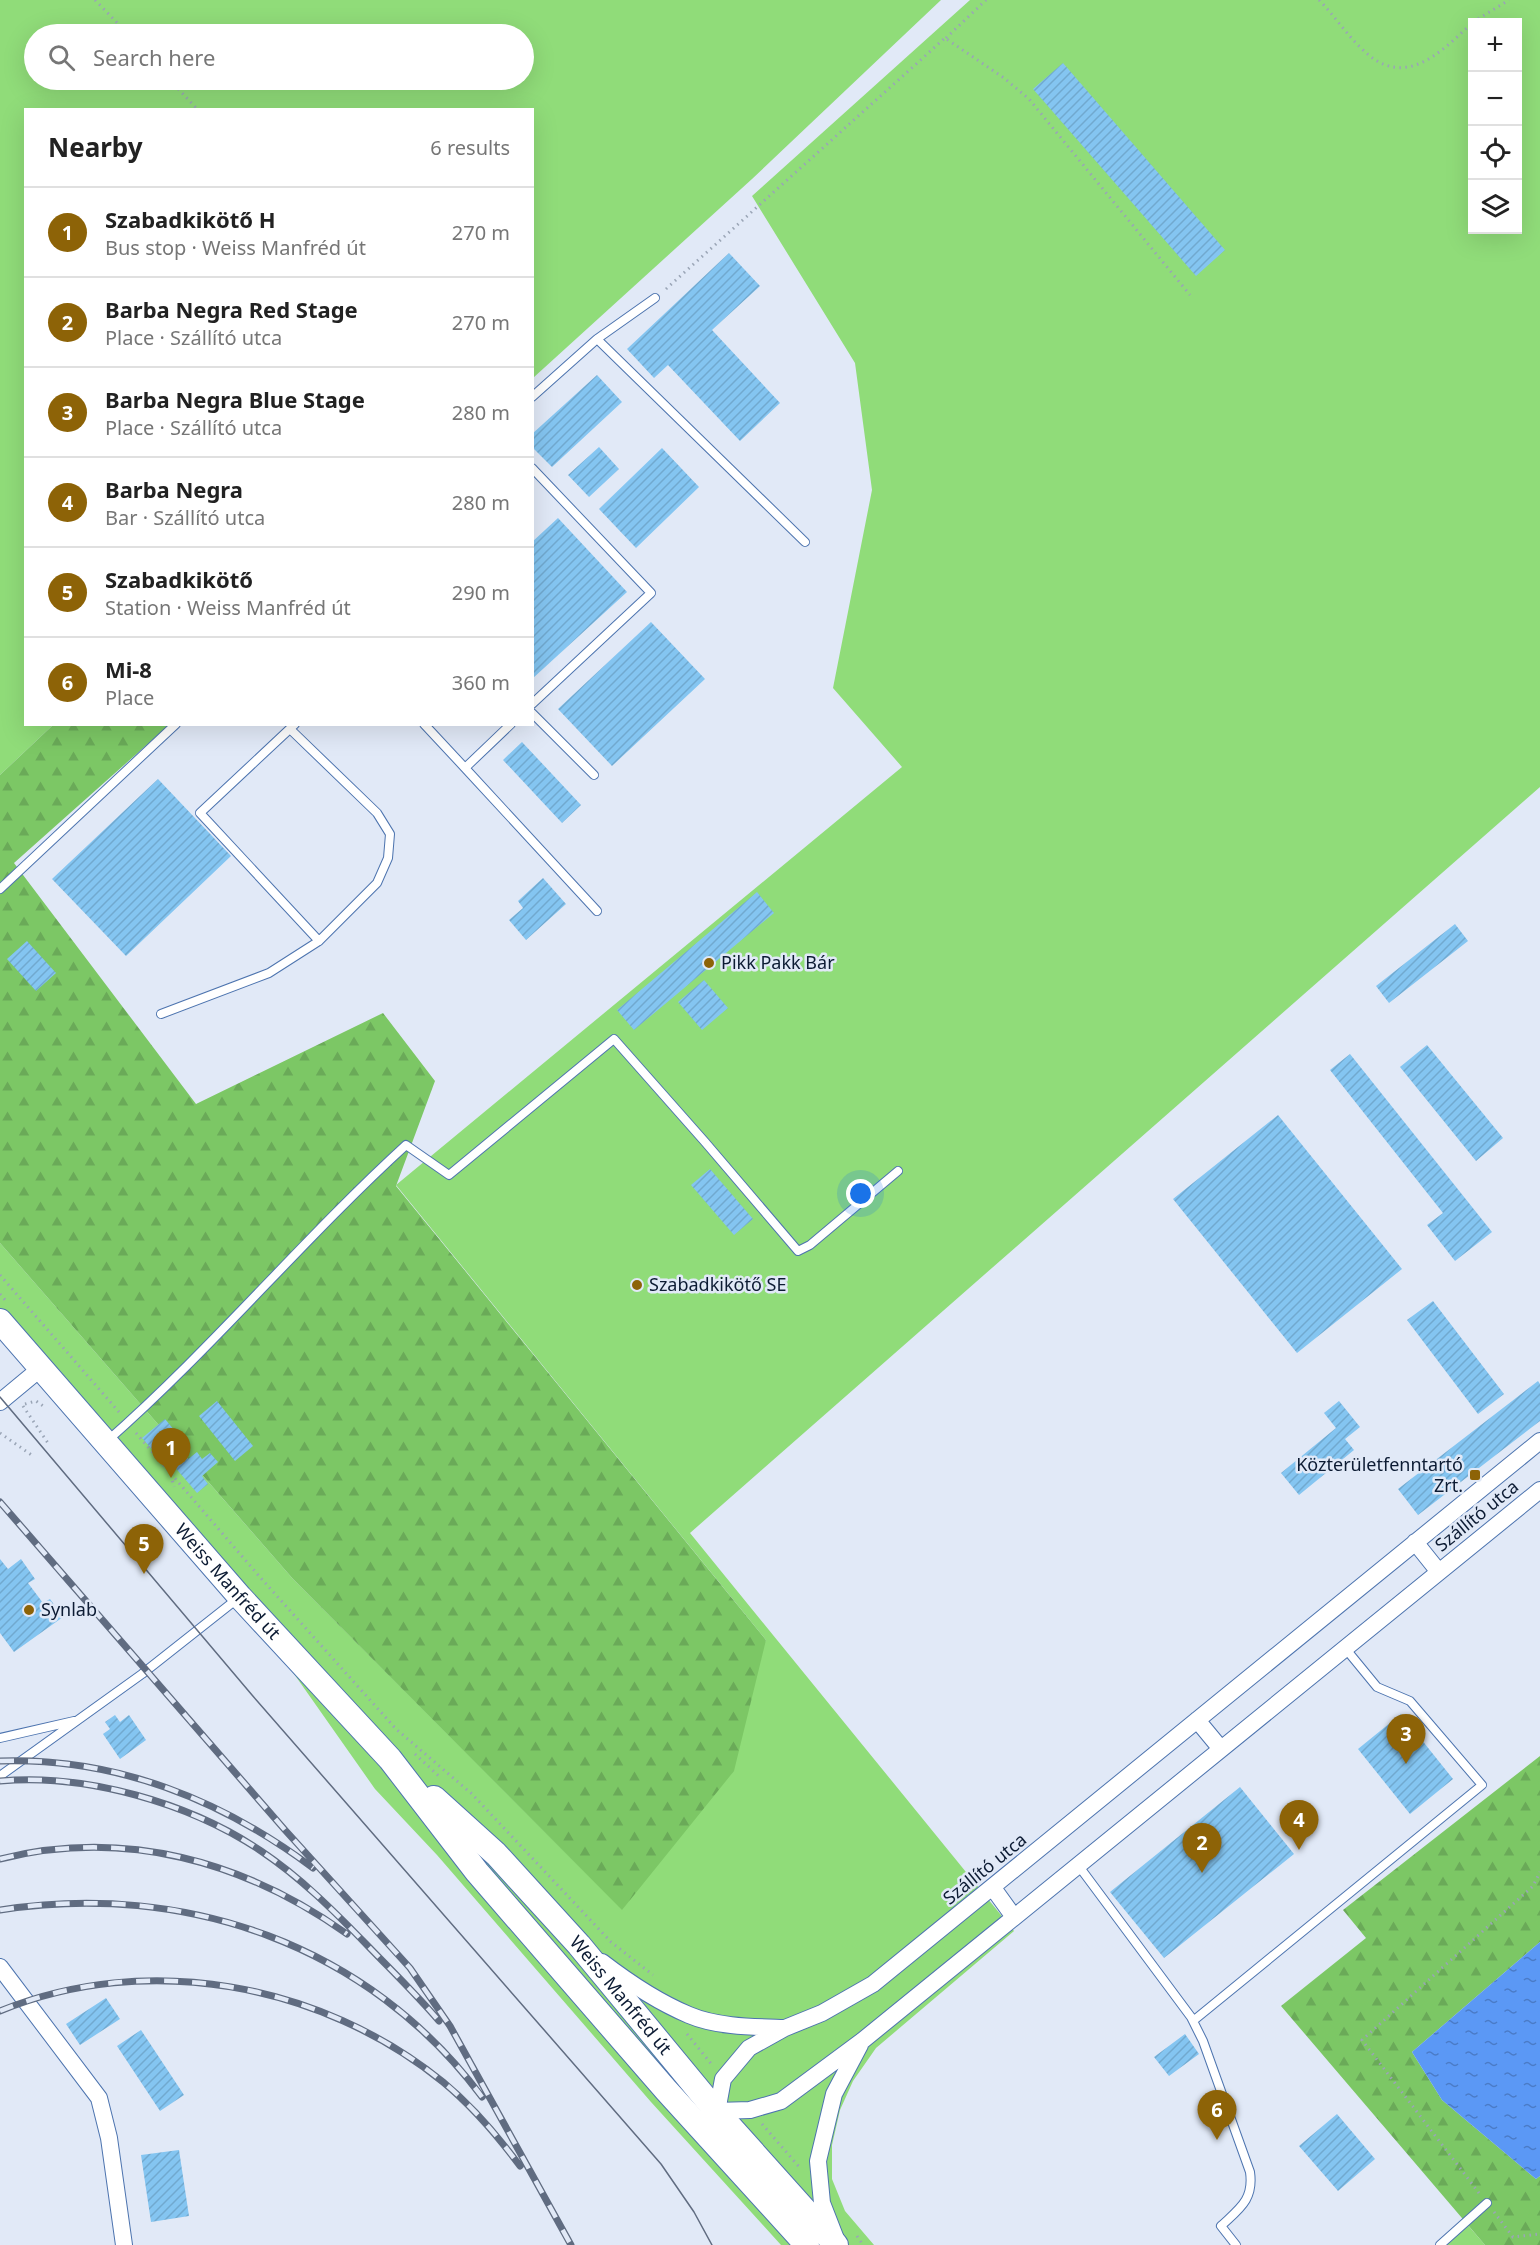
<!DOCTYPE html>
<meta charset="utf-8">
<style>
:root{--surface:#fff;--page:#f2f2f2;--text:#222;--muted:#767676;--line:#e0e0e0;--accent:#8d6307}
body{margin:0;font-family:"Noto Sans",sans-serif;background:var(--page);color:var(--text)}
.controls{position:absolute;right:18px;top:18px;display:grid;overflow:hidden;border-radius:0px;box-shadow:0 6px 24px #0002}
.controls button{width:54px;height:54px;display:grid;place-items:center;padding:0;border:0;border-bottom:2px solid var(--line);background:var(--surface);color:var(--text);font:30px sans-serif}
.you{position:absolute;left:861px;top:1194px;width:21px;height:21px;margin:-15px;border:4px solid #fff;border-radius:50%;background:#1a73e8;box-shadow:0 0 0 9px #1a73e833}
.badge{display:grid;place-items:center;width:39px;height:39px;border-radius:50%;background:var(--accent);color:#fff;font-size:20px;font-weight:700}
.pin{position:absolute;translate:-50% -50px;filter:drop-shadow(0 2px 3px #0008)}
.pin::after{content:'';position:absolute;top:32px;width:21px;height:18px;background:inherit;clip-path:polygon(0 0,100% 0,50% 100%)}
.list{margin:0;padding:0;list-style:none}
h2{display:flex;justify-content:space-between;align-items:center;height:78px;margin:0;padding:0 24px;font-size:26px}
h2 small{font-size:20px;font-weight:400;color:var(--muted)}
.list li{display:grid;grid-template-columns:39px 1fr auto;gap:18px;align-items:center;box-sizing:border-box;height:90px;padding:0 24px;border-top:2px solid var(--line)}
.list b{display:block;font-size:22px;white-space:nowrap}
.list p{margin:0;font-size:20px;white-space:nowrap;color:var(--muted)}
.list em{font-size:20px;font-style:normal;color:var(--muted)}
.icon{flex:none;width:33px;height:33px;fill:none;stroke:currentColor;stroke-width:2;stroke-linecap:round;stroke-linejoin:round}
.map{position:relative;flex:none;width:1540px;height:2245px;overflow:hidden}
.search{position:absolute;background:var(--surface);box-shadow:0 6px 24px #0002;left:24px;top:24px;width:510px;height:66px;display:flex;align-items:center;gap:15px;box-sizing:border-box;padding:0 21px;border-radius:33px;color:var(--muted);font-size:22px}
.panel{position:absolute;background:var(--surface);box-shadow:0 6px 24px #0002;left:24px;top:108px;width:510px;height:618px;border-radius:0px}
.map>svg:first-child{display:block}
.grass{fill:#90dc79;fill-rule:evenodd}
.forest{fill:url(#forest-firs)}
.water{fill:url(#water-ripples)}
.building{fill:url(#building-hatch)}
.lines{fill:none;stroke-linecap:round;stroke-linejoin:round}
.service-casing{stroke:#4d74af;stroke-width:10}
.minor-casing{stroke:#4d74af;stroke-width:18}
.secondary-casing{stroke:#4d74af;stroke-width:26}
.path{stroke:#9aa5b6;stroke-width:3;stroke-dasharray:1.5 4.5;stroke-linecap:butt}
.service{stroke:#fff;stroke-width:8}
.minor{stroke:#fff;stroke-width:16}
.secondary{stroke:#fff;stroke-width:24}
.tram{stroke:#606c81;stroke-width:1.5}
.rail-casing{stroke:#606c81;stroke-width:7}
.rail{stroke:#e1e9f7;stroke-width:4.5;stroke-dasharray:14;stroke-linecap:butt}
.poi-dot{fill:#8d6307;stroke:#e1e9f7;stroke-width:2}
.labels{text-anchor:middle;stroke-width:5;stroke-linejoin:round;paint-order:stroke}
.poi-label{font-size:18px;fill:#0c1b33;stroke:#e1e9f7;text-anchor:start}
.street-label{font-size:18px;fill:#0c1b33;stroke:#e1e9f7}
</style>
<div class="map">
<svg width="1540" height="2245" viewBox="0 0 1540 2245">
<defs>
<pattern id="forest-firs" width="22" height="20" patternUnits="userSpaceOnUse" patternTransform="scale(1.5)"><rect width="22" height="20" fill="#7cc765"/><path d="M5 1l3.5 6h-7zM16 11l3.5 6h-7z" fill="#6aaa58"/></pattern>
<pattern id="water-ripples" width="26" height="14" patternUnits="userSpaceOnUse" patternTransform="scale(1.5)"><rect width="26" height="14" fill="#5b98f5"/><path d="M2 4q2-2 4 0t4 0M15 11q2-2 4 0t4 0" fill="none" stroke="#4a7bc7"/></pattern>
<pattern id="building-hatch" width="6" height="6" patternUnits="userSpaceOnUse" patternTransform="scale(1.5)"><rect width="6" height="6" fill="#84c5f1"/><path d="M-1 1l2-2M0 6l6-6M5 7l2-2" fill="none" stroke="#71a9cf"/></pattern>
</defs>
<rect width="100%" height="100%" fill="#e1e9f7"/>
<path class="grass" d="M 0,0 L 941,0 L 752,179 L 533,378 L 532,110 L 26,110 L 26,724 L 53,725 L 0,775 ZM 34,34 L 524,34 L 524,80 L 34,80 Z
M 970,0 L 1540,0 L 1540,787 L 690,1533 L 1014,1931 L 876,2048 L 853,2081 L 840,2110 L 832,2145 L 832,2179 L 845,2211 L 874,2245 L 781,2245 L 651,2102 L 437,1855 L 375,1789 L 240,1597 L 0,1321 L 0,1243 L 293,1579 L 622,1909 L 766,1640 L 396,1185 L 902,767 L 833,688 L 872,490 L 855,363 L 752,196 ZM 1472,22 L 1518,22 L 1518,230 L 1472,230 Z
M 1466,2223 L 1485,2245 L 1439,2245 Z"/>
<path class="forest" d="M 53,725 L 169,725 L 14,863 L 196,1104 L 383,1013 L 435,1081 L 396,1186 L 766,1640 L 734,1771 L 622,1910 L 293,1579 L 0,1243 L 0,775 Z
M 1540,1756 L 1540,1942 L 1412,2052 L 1442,2100 L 1536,2179 L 1540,2176 L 1540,2245 L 1485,2245 L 1281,2006 L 1366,1938 L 1343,1910 Z"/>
<path class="water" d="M 1540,1942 L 1540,2176 L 1536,2179 L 1442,2100 L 1412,2052 Z"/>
<path class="building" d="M 1063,63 L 1225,250 L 1196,276 L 1033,89 Z
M 729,253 L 760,286 L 712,330 L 780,403 L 740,441 L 668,365 L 654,378 L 627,349 Z
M 597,375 L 622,402 L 552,467 L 532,447 L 532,434 Z
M 599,447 L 619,469 L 589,497 L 568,475 Z
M 662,448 L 699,487 L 636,548 L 599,509 Z
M 558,518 L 627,592 L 532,679 L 532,542 Z
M 651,622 L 705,679 L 612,766 L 558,709 Z
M 522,742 L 581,805 L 562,823 L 503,760 Z
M 158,779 L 231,856 L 126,956 L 52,879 Z
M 543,878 L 566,904 L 526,940 L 509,920 L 523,908 L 518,901 Z
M 757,892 L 774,913 L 634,1030 L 617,1010 Z
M 1455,924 L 1468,941 L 1389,1003 L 1376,986 Z
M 27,941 L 56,973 L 36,991 L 7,959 Z
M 704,980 L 728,1008 L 702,1030 L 678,1002 Z
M 1427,1045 L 1503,1138 L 1476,1161 L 1400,1067 Z
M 1350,1054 L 1492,1232 L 1455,1261 L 1427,1225 L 1443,1213 L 1330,1070 Z
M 1278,1115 L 1402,1269 L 1297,1353 L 1173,1199 Z
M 710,1169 L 753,1219 L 734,1235 L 691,1185 Z
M 1433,1301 L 1504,1394 L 1478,1414 L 1407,1320 Z
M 1538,1381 L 1540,1384 L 1540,1421 L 1418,1515 L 1398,1489 Z
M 217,1401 L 253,1446 L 235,1461 L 199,1416 Z
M 1339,1401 L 1360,1427 L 1345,1439 L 1354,1450 L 1299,1495 L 1281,1473 L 1336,1428 L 1324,1413 Z
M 165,1419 L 180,1437 L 174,1442 L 188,1459 L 197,1452 L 202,1459 L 210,1453 L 218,1462 L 202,1476 L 208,1484 L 197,1493 L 173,1465 L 169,1469 L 142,1438 Z
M 0,1559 L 8,1569 L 21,1559 L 35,1579 L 28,1583 L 43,1603 L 50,1599 L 63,1617 L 14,1652 L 0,1633 Z
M 1401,1714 L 1453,1779 L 1410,1814 L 1358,1749 Z
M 115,1715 L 120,1722 L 129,1715 L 146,1740 L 120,1759 L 103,1734 L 110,1729 L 105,1722 Z
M 1240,1787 L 1294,1854 L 1164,1958 L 1110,1892 Z
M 106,1998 L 120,2019 L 80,2045 L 66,2024 Z
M 141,2030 L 184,2095 L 160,2111 L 117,2046 Z
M 1185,2034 L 1199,2054 L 1169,2076 L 1154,2057 Z
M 1337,2114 L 1375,2159 L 1338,2191 L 1299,2146 Z
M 179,2150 L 189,2216 L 151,2222 L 141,2155 Z"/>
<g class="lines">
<g class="service-casing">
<path id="service" d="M 597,339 L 805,542
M 532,397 L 597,339 L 655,298
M 532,468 L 651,593 L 532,704
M 532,713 L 594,775
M 295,724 L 200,813 L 319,941
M 424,724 L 465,768 L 511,724
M 465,768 L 597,911
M 0,889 L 176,724
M 161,1014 L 269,973 L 319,941 L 377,883 L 388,858 L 390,834 L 377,813 L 290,729
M 106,1442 C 212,1349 302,1240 406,1145 L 449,1175 L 614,1039 L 705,1142 L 798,1251 L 810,1245 L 898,1171
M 0,1738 L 74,1721
M 0,1776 L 142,1674 L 237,1599
M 1078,1865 L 1191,2017 L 1203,2041 L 1250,2172 C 1254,2200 1239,2209 1221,2226 L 1236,2245
M 1193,2021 L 1482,1785 L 1410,1701 L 1377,1687 L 1345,1648
M 1440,2245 L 1487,2203"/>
</g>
<g class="minor-casing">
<path id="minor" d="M 0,1402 L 41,1368
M 1415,1542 L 1439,1572
M 1197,1720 L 1221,1749
M 993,1888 L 1014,1917
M 602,1962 C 628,1982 658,2002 689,2015 C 717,2027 754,2027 784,2028
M 0,1967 L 99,2098 L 109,2138 L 124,2245
M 711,2109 L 716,2111 L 750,2110 L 781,2101 L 862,2041 L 1540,1490
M 716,2117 L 723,2079 L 749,2048 L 785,2028 L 822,2013 L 873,1984 L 1540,1441
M 836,2239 L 822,2203 L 818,2161 L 834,2094 L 860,2045"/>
</g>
<g class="secondary-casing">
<g id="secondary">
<path id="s1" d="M 0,1321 L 240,1597 L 390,1759 L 477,1872 L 666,2090 L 807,2245"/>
<path id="s2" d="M 434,1798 L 496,1854 L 579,1945 L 716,2111 L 836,2245"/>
</g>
</g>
<path class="path" d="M 95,0 L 128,34
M 1319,0 C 1334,15 1346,34 1362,49 C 1404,91 1440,53 1472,23
M 1473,22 L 1509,0
M 946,38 L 986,0
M 170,80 L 198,110
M 666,289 L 945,38 L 1004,78 L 1029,99 L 1190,295
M 0,1275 L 119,1412
M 0,1294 L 7,1302
M 25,1404 L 36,1401 L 46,1408
M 23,1406 L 48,1443
M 0,1433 L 33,1456
M 136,1433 L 259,1576 L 396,1729 L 472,1794 L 611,1942 L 653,1975
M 171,1475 L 174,1487
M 415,1754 L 441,1778
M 687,2034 L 713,2066
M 762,2124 L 801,2169
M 1479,2193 L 1362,2040 L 1533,1886 L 1540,1872
M 1494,2212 L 1513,2237 L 1540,2234
M 857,2236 L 863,2245"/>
<use href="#service" class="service"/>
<use href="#minor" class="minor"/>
<use href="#secondary" class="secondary"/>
<path class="tram" d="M 0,1397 L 252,1695 L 661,2164 L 694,2212 L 712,2245"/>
<g class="rail-casing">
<path id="rail" d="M 0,1502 L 285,1830 L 410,1968 L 450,2026 L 571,2245
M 0,1761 C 116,1757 222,1800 313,1868
M 0,1781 C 85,1773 190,1803 261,1851 C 300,1877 334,1911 367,1945 C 391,1970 416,1994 439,2021
M 0,1859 C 125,1828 244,1861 347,1934
M 0,1910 C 185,1881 369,1945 482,2097
M 0,2011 C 146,1951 321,1983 443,2082 C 472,2106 497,2135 520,2166"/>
</g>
<use href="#rail" class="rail"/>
</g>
<g class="poi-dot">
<circle cx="709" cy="963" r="6"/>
<circle cx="637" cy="1285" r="6"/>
<rect x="1469" y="1469" width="12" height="12" rx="3"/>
<circle cx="29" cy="1610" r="6"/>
</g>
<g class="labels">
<g class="poi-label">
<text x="721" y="969">Pikk Pakk Bár</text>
<text x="649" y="1291">Szabadkikötő SE</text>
<text x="1463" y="1471" text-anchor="end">Közterületfenntartó<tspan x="1463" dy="21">Zrt.</tspan></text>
<text x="41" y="1616">Synlab</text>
</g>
<g class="street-label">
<text transform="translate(1477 1516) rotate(-39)" y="6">Szállító utca</text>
<text dy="6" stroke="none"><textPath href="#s1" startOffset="346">Weiss Manfréd út</textPath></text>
<text transform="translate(985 1869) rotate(-39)" y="6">Szállító utca</text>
<text dy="6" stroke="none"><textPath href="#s2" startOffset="272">Weiss Manfréd út</textPath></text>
</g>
</g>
</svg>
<div class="controls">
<button>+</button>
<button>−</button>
<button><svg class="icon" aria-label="locate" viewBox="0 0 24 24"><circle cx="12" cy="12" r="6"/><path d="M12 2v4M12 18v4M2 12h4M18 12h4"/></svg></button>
<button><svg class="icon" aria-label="layers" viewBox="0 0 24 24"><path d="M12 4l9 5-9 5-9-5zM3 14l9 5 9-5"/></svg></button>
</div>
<div class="you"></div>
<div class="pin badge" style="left:171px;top:1478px">1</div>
<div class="pin badge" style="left:1202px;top:1873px">2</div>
<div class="pin badge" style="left:1406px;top:1764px">3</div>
<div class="pin badge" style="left:1299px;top:1850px">4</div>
<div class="pin badge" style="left:144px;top:1574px">5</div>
<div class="pin badge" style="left:1217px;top:2140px">6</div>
<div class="search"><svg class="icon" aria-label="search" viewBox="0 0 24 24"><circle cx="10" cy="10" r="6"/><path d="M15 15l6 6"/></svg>Search here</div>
<section class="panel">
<h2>Nearby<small>6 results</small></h2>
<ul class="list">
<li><span class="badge">1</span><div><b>Szabadkikötő H</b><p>Bus stop · Weiss Manfréd út</p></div><em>270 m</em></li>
<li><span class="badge">2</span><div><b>Barba Negra Red Stage</b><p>Place · Szállító utca</p></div><em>270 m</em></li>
<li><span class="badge">3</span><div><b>Barba Negra Blue Stage</b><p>Place · Szállító utca</p></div><em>280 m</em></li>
<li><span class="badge">4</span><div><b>Barba Negra</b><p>Bar · Szállító utca</p></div><em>280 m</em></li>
<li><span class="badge">5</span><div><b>Szabadkikötő</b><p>Station · Weiss Manfréd út</p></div><em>290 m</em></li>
<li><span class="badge">6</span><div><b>Mi-8</b><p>Place</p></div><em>360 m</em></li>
</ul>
</section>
</div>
